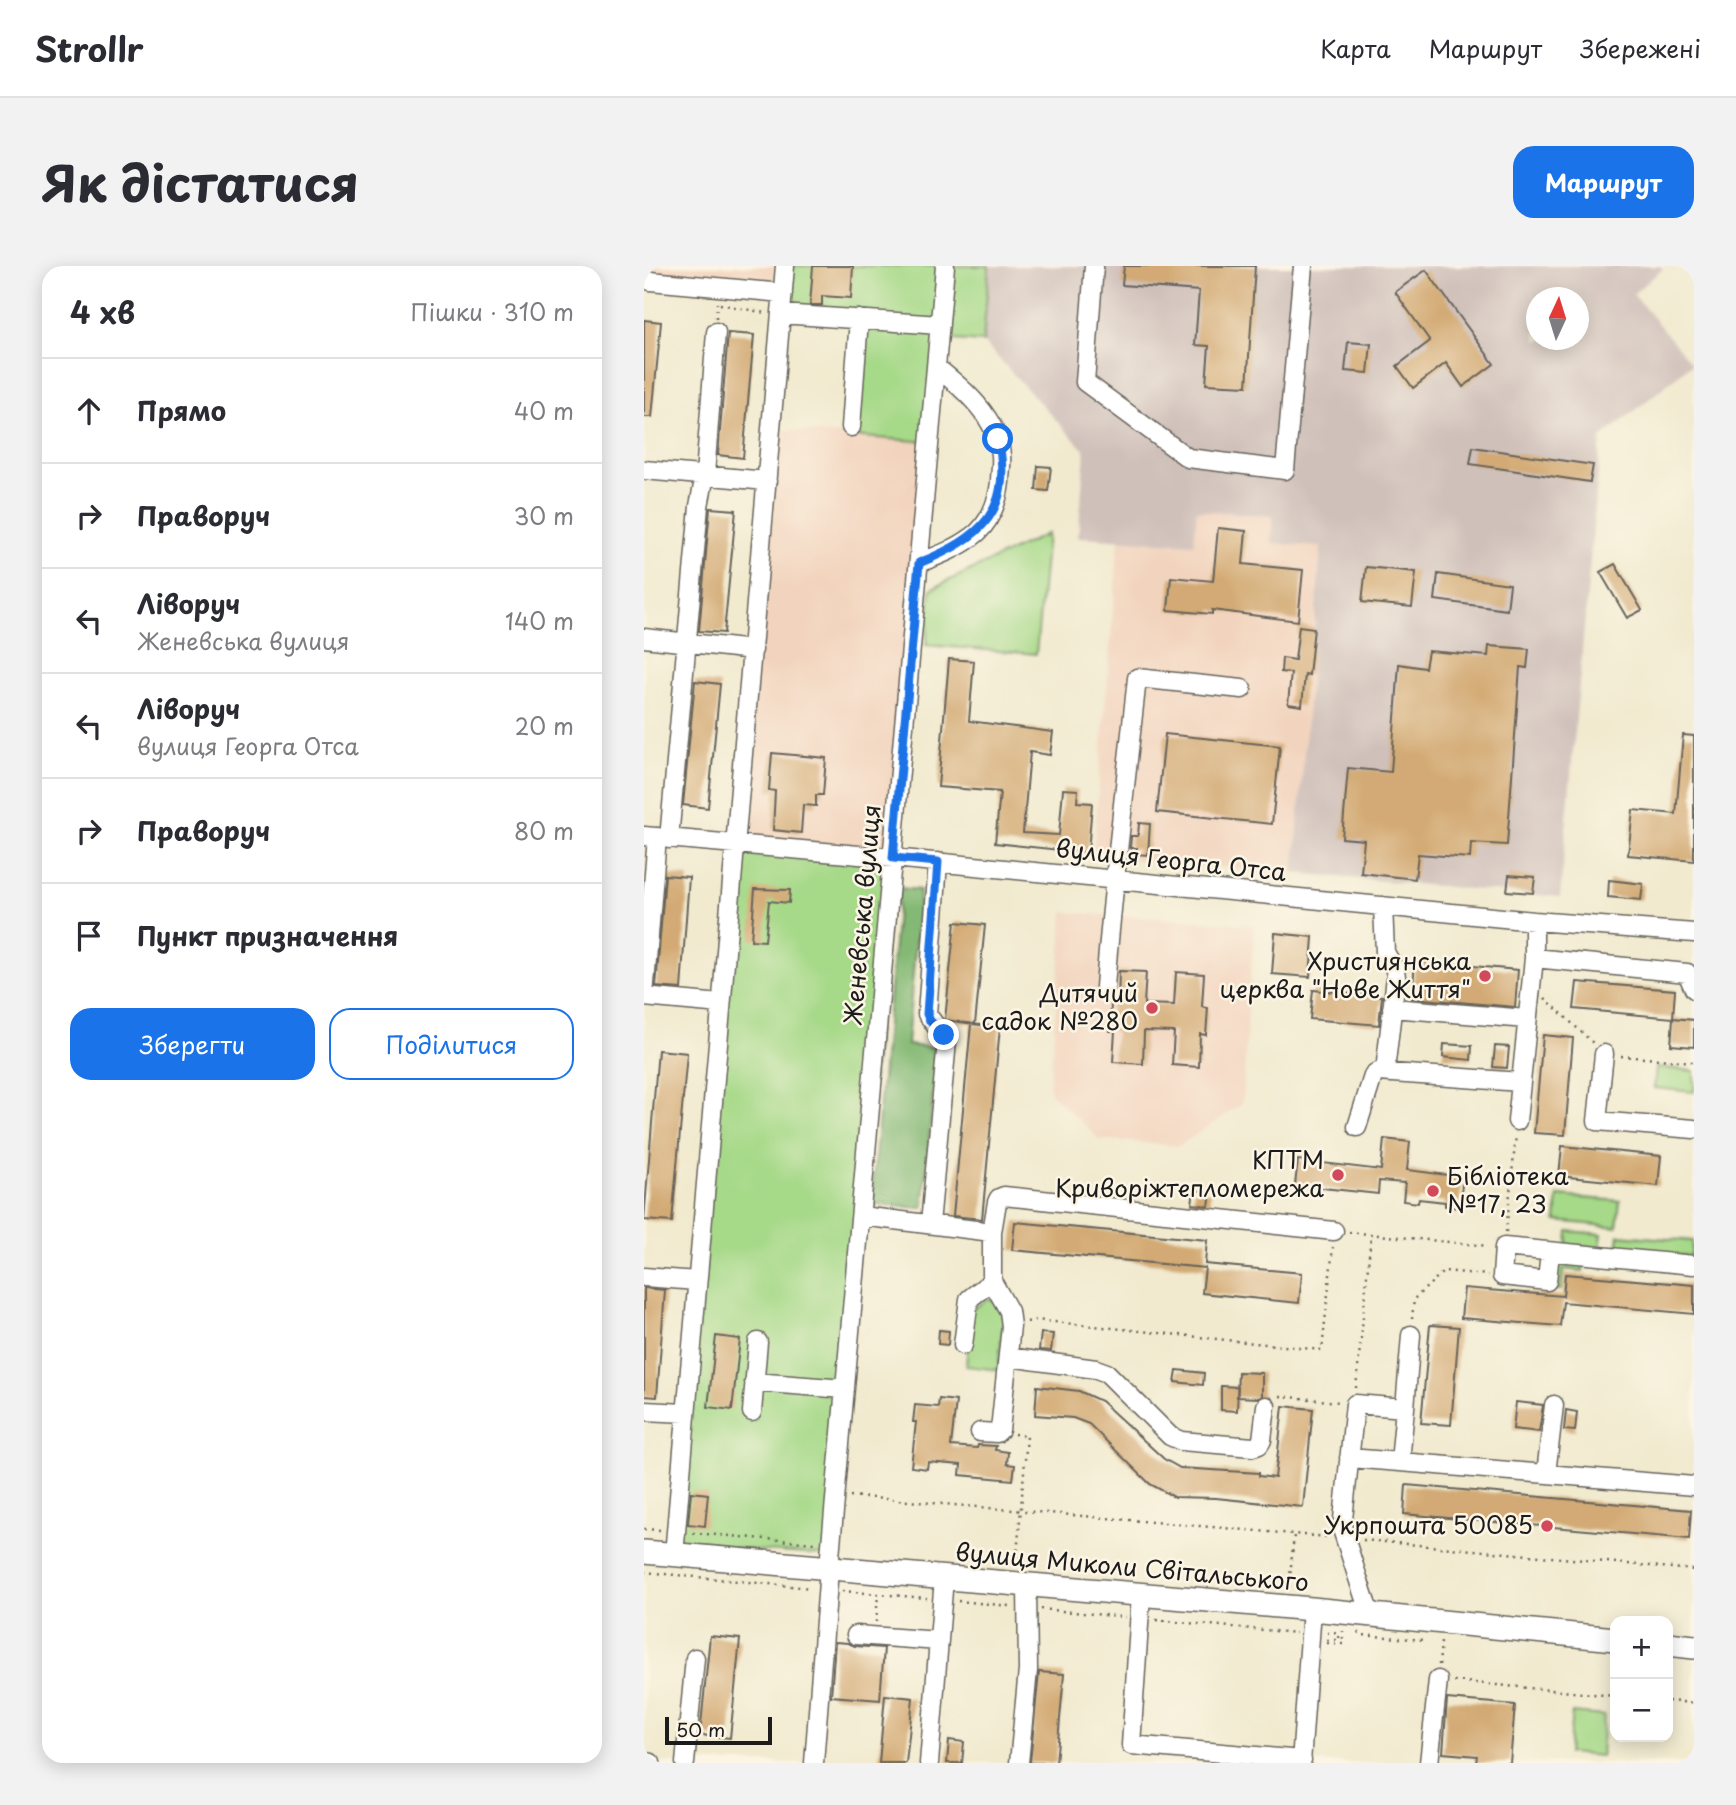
<!DOCTYPE html>
<html lang="uk">
<meta charset="utf-8">
<style>
:root{--surface:#fff;--page:#f2f2f3;--text:#2b2b33;--muted:#7c7c81;--line:#e1e1e2;--accent:#1a73e8}
body{margin:0;font-family:"Playpen Sans",sans-serif;background:var(--page);color:var(--text)}
.controls{position:absolute;right:21px;bottom:21px;display:grid;overflow:hidden;border-radius:14px;box-shadow:0 4px 18px #0003}
.controls button{width:63px;height:63px;display:grid;place-items:center;padding:0;border:0;border-bottom:2px solid var(--line);background:var(--surface);color:var(--text);font:35px sans-serif}
.compass{position:absolute;left:882px;top:21px;width:63px;height:63px;border-radius:50%;background:var(--surface);box-shadow:0 4px 18px #0003;rotate:4deg}
.scale{position:absolute;left:21px;bottom:18px;width:107px;box-sizing:border-box;padding-left:7px;border:4px solid #1c1c1c;border-top:0;font-size:19px;line-height:24px;white-space:nowrap;color:#1c1c1c;-webkit-text-stroke:5px #fcf5e5;paint-order:stroke}
.stop{position:absolute;width:21px;height:21px;margin:-16px;border:5px solid #1a73e8;border-radius:50%;background:#fff}
.stop.end{background:#1a73e8;border-color:#fff;box-shadow:0 2px 7px #0008}
.list{margin:0;padding:0;list-style:none}
h2{display:flex;justify-content:space-between;align-items:center;height:91px;margin:0;padding:0 28px;font-size:30px}
h2 small{font-size:23px;font-weight:400;color:var(--muted)}
.list li{display:grid;grid-template-columns:46px 1fr auto;gap:21px;align-items:center;box-sizing:border-box;height:105px;padding:0 28px;border-top:2px solid var(--line)}
.list b{display:block;font-size:26px;white-space:nowrap}
.list p{margin:0;font-size:23px;white-space:nowrap;color:var(--muted)}
.list em{font-size:23px;font-style:normal;color:var(--muted)}
.actions{display:flex;gap:14px;padding:21px 28px}
.actions a{flex:1;padding:16px 0;border:2px solid var(--accent);border-radius:21px;text-align:center;font-size:24px;color:var(--accent)}
.actions .main{background:var(--accent);color:#fff}
.icon{flex:none;width:38px;height:38px;fill:none;stroke:currentColor;stroke-width:2;stroke-linecap:round;stroke-linejoin:round}
.map{position:relative;flex:none;width:1050px;height:1497px;overflow:hidden;border-radius:21px}
header{display:flex;align-items:center;gap:42px;box-sizing:border-box;height:98px;padding:0 35px;background:var(--surface);border-bottom:2px solid var(--line)}
header strong{font-size:33px}
nav{display:flex;gap:38px;margin-inline-start:auto;font-size:24px}
.intro{display:flex;align-items:center;justify-content:space-between;box-sizing:border-box;height:168px;padding:0 42px}
h1{margin:0;font-size:49px}
.button{padding:18px 32px;border-radius:21px;background:var(--accent);color:#fff;font-size:24px;font-weight:700}
main{display:flex;gap:42px;padding:0 42px}
aside{flex:1;background:var(--surface);border-radius:21px;box-shadow:0 4px 18px #0003}
.map>svg:first-child{display:block}
.built{fill:#f2d4be}
.industrial{fill:#cfc0ba;fill-rule:evenodd}
.green{fill:#a6d988;stroke:#617a52;stroke-width:2}
.forest{fill:#84b974;stroke:#506a48;stroke-width:2}
.building{fill:#d3aa75}
.lines{fill:none;stroke-linecap:round;stroke-linejoin:round}
.minor-casing{stroke:#67645b;stroke-width:21}
.major-casing{stroke:#67645b;stroke-width:26}
.path{stroke:#67645b;stroke-width:2.5;stroke-dasharray:2 5;stroke-linecap:butt}
.minor{stroke:#fff;stroke-width:18}
.major{stroke:#fff;stroke-width:23}
.route{stroke:#1a73e8;stroke-width:9}
.poi-dot{fill:#d1495b;stroke:#fcf5e5;stroke-width:2.5}
.labels{text-anchor:middle;stroke-width:5;stroke-linejoin:round;paint-order:stroke}
.street-label{font-size:24px;fill:#1c1c1c;stroke:#fcf5e5}
.poi-label{font-size:24px;fill:#1c1c1c;stroke:#fcf5e5;text-anchor:end}
</style>
<header>
<strong>Strollr</strong>
<nav><a>Карта</a><a>Маршрут</a><a>Збережені</a></nav>
</header>
<div class="intro"><h1>Як дістатися</h1><a class="button">Маршрут</a></div>
<main>
<aside>
<h2>4 хв<small>Пішки · 310 m</small></h2>
<ul class="list">
<li><svg class="icon" aria-label="ahead" viewBox="0 0 24 24"><path d="M12 20V5M6 11l6-6 6 6"/></svg><div><b>Прямо</b></div><em>40 m</em></li>
<li><svg class="icon" aria-label="right" viewBox="0 0 24 24"><path d="M7 20v-9h11M14 6l5 5-5 5"/></svg><div><b>Праворуч</b></div><em>30 m</em></li>
<li><svg class="icon" aria-label="left" viewBox="0 0 24 24"><path d="M17 20v-9H6M10 6l-5 5 5 5"/></svg><div><b>Ліворуч</b><p>Женевська вулиця</p></div><em>140 m</em></li>
<li><svg class="icon" aria-label="left" viewBox="0 0 24 24"><path d="M17 20v-9H6M10 6l-5 5 5 5"/></svg><div><b>Ліворуч</b><p>вулиця Георга Отса</p></div><em>20 m</em></li>
<li><svg class="icon" aria-label="right" viewBox="0 0 24 24"><path d="M7 20v-9h11M14 6l5 5-5 5"/></svg><div><b>Праворуч</b></div><em>80 m</em></li>
<li><svg class="icon" aria-label="arrive" viewBox="0 0 24 24"><path d="M6 21V4h12l-3 4 3 4H6"/></svg><div><b>Пункт призначення</b></div></li>
</ul>
<div class="actions"><a class="main">Зберегти</a><a>Поділитися</a></div>
</aside>
<div class="map">
<svg width="1050" height="1497" viewBox="0 0 1050 1497">
<rect width="100%" height="100%" fill="#fcf5e5"/>
<filter id="ink" filterUnits="userSpaceOnUse"><feTurbulence type="fractalNoise" baseFrequency=".0143" numOctaves="2"/><feDisplacementMap in="SourceGraphic" scale="14" xChannelSelector="R" yChannelSelector="G"/><feConvolveMatrix kernelMatrix="1 2 1 2 8 2 1 2 1" color-interpolation-filters="sRGB"/></filter>
<filter id="wash" filterUnits="userSpaceOnUse"><feTurbulence type="fractalNoise" baseFrequency=".00686" numOctaves="4" result="noise"/><feDisplacementMap in="SourceGraphic" scale="28" xChannelSelector="R" yChannelSelector="G"/><feGaussianBlur stdDeviation="1.57" result="paint"/><feColorMatrix in="noise" values="0 0 0 0 0 0 0 0 0 0 0 0 0 0 0 0 0 1.4 0 .05"/><feComposite in="paint" operator="in"/></filter>
<g filter="url(#wash)">
<rect width="100%" height="100%" fill="#f1eacf"/>
<path class="built" d="M 0,0 L 141,0 L 139,27 L 0,15 Z
M 127,163 L 286,176 L 249,592 L 93,579 Z
M 553,244 L 629,250 L 677,281 L 650,607 L 449,590 L 475,272 L 549,278 Z
M 420,646 L 610,659 L 598,838 L 535,880 L 455,873 L 405,825 Z"/>
<path class="industrial" d="M 345,0 L 1016,0 L 1019,3 L 989,28 L 1048,98 L 957,172 L 916,631 L 650,607 L 677,281 L 627,277 L 629,250 L 553,244 L 550,278 L 434,271 L 441,185 L 339,76 ZM 892,32 L 934,32 L 934,74 L 892,74 Z"/>
<path class="green" d="M 141,0 L 345,0 L 339,76 L 295,73 L 286,176 L 206,170 L 215,53 L 137,48 Z
M 403,268 L 392,388 L 282,379 L 287,323 Z
M 93,579 L 249,592 L 186,1290 L 31,1278 Z
M 1012,801 L 1050,805 L 1050,826 L 1010,822 Z
M 914,930 L 976,935 L 973,961 L 912,955 Z
M 924,965 L 958,968 L 956,982 L 923,980 Z
M 975,969 L 1048,975 L 1047,990 L 973,984 Z
M 911,993 L 940,995 L 939,1005 L 919,1003 L 917,1024 L 908,1023 Z
M 346,1032 L 360,1048 L 354,1104 L 322,1100 L 327,1044 Z
M 928,1447 L 960,1450 L 957,1490 L 924,1487 Z"/>
<path class="forest" d="M 255,622 L 276,624 L 263,779 L 293,782 L 279,942 L 227,938 Z"/>
<g id="blocks">
<path class="building" d="M 169,0 L 209,0 L 207,32 L 178,30 L 178,39 L 166,39 Z
M 480,0 L 611,0 L 603,120 L 562,118 L 565,80 L 551,79 L 555,25 L 478,19 Z
M 782,4 L 850,98 L 819,121 L 802,97 L 769,122 L 753,100 L 786,75 L 751,26 Z
M 0,54 L 17,56 L 8,151 L 0,151 Z
M 84,67 L 110,69 L 99,192 L 74,189 Z
M 704,76 L 727,78 L 724,107 L 701,105 Z
M 829,181 L 949,199 L 946,216 L 826,198 Z
M 394,200 L 407,201 L 404,225 L 392,224 Z
M 66,242 L 92,244 L 80,367 L 55,365 Z
M 574,262 L 602,265 L 599,298 L 659,304 L 654,355 L 568,344 L 568,348 L 524,344 L 527,311 L 569,315 Z
M 971,298 L 998,344 L 983,352 L 956,306 Z
M 722,301 L 772,306 L 768,341 L 718,336 Z
M 794,308 L 866,318 L 863,344 L 791,334 Z
M 655,360 L 670,362 L 665,409 L 661,408 L 658,440 L 644,438 L 647,407 L 637,406 L 638,392 L 651,394 Z
M 845,380 L 885,383 L 883,402 L 876,401 L 863,579 L 827,577 L 826,592 L 774,588 L 771,613 L 717,607 L 720,574 L 698,572 L 704,502 L 747,506 L 755,398 L 781,402 L 784,385 L 844,390 Z
M 305,393 L 330,395 L 325,455 L 409,466 L 406,489 L 386,486 L 379,567 L 415,569 L 419,523 L 434,524 L 433,536 L 448,537 L 444,587 L 351,577 L 356,526 L 294,521 Z
M 51,415 L 76,418 L 64,542 L 39,539 Z
M 521,468 L 636,480 L 628,558 L 513,546 Z
M 1039,469 L 1050,470 L 1050,595 L 984,589 L 989,544 L 1032,548 Z
M 128,487 L 182,492 L 179,529 L 172,529 L 172,540 L 159,539 L 157,567 L 129,564 L 131,525 L 125,524 Z
M 495,557 L 506,558 L 504,589 L 492,588 L 493,582 L 486,582 L 487,570 L 494,570 Z
M 21,609 L 45,611 L 37,723 L 12,721 Z
M 865,609 L 891,611 L 889,627 L 863,625 Z
M 965,614 L 999,618 L 997,634 L 964,631 Z
M 111,623 L 146,624 L 145,637 L 125,635 L 121,675 L 107,674 Z
M 311,656 L 341,659 L 331,758 L 301,754 Z
M 631,667 L 669,671 L 666,711 L 628,708 Z
M 771,695 L 874,704 L 871,741 L 768,732 Z
M 475,705 L 502,706 L 500,738 L 530,739 L 532,706 L 560,708 L 558,741 L 564,742 L 562,769 L 556,768 L 555,801 L 528,799 L 530,766 L 500,765 L 499,798 L 469,796 L 471,765 L 466,765 L 467,736 L 474,737 Z
M 933,716 L 1031,724 L 1029,752 L 930,743 Z
M 669,724 L 738,730 L 735,759 L 666,753 Z
M 1029,752 L 1050,754 L 1050,781 L 1027,779 Z
M 327,758 L 356,761 L 338,953 L 309,950 Z
M 899,769 L 929,772 L 921,869 L 890,867 Z
M 800,778 L 828,780 L 827,794 L 799,791 Z
M 851,780 L 865,781 L 863,802 L 849,801 Z
M 14,784 L 43,787 L 28,956 L 0,954 Z
M 740,873 L 766,876 L 763,904 L 819,911 L 815,942 L 801,940 L 801,936 L 775,933 L 774,937 L 759,935 L 761,917 L 735,915 L 734,928 L 651,919 L 654,894 L 737,904 Z
M 918,880 L 1017,890 L 1014,920 L 915,910 Z
M 550,924 L 567,926 L 565,940 L 548,938 Z
M 371,956 L 563,974 L 561,998 L 658,1007 L 655,1037 L 558,1027 L 561,1002 L 368,984 Z
M 921,1008 L 1050,1019 L 1050,1048 L 919,1036 L 916,1060 L 817,1052 L 820,1022 L 919,1030 Z
M 0,1022 L 21,1024 L 13,1131 L 0,1130 Z
M 786,1059 L 815,1061 L 807,1159 L 777,1157 Z
M 295,1064 L 305,1065 L 304,1079 L 294,1078 Z
M 397,1067 L 409,1068 L 407,1085 L 395,1084 Z
M 72,1070 L 96,1073 L 88,1144 L 64,1141 Z
M 533,1104 L 560,1107 L 559,1119 L 531,1116 Z
M 594,1106 L 618,1107 L 618,1130 L 615,1132 L 593,1131 Z
M 393,1120 L 435,1125 L 457,1135 L 520,1193 L 536,1202 L 615,1207 L 615,1210 L 631,1212 L 639,1140 L 669,1143 L 659,1241 L 572,1232 L 530,1231 L 506,1218 L 445,1158 L 429,1152 L 391,1149 Z
M 577,1120 L 594,1121 L 593,1145 L 577,1144 Z
M 295,1133 L 312,1135 L 307,1180 L 333,1182 L 334,1179 L 352,1180 L 351,1184 L 364,1186 L 363,1198 L 371,1199 L 369,1214 L 316,1209 L 317,1199 L 284,1196 L 283,1203 L 267,1201 L 272,1156 L 269,1156 L 271,1139 L 294,1141 Z
M 872,1136 L 899,1139 L 895,1166 L 869,1163 Z
M 922,1144 L 933,1146 L 931,1165 L 920,1164 Z
M 762,1219 L 1047,1244 L 1045,1273 L 760,1248 Z
M 47,1226 L 64,1228 L 61,1260 L 44,1258 Z
M 66,1370 L 96,1373 L 86,1472 L 56,1469 Z
M 191,1376 L 204,1377 L 211,1380 L 240,1382 L 236,1434 L 187,1430 Z
M 395,1406 L 420,1408 L 412,1497 L 386,1497 Z
M 241,1429 L 269,1432 L 262,1497 L 235,1497 Z
M 803,1433 L 871,1439 L 866,1497 L 832,1497 L 833,1490 L 799,1487 Z
M 305,1474 L 320,1476 L 318,1497 L 303,1497 Z"/>
</g>
</g>
<g filter="url(#ink)">
<use href="#blocks" fill-opacity="0" stroke="#67645b" stroke-width="2"/>
<g class="lines">
<g class="minor-casing">
<path id="minor" d="M 450,0 L 441,116 L 544,192 L 641,204 L 659,0
M 6,15 L 139,27
M 137,48 L 296,59
M 207,161 L 215,53
M 0,204 L 123,215
M 275,297 C 293,290 312,283 328,271 C 345,259 354,236 356,216 C 356,207 358,198 357,189 C 353,151 320,123 292,101
M 0,372 L 109,384
M 0,570 L 249,592 L 890,655 L 1050,667
M 25,573 L 55,240 L 61,209 L 72,66
M 739,640 L 741,686 L 751,704 L 752,711 L 741,805
M 890,692 L 1043,707 L 1050,723
M 461,721 C 469,618 482,515 493,412 L 598,423
M 0,730 L 13,571
M 0,731 L 77,738
M 748,742 L 883,753
M 960,788 L 953,855 L 1050,863
M 873,855 L 890,692 L 890,655
M 713,861 L 729,810 L 734,806 L 877,816
M 217,950 L 348,966 L 353,936 L 355,932 L 360,930 L 690,965
M 286,958 L 303,775 L 283,748 L 294,596
M 906,986 L 903,1015 L 858,1010 L 860,981 L 1050,999
M 0,1011 L 53,1015
M 319,1079 L 325,1033 L 348,1015
M 364,1091 L 452,1103 L 463,1107 L 526,1170 L 537,1175 L 609,1181 L 615,1179 L 618,1174 L 622,1140
M 110,1116 L 201,1123
M 0,1145 L 42,1147
M 108,1146 L 114,1076
M 336,1166 L 353,1167 L 356,1164 L 367,1060 L 365,1045 L 348,1015 L 348,966
M 705,1192 L 756,1196 L 761,1142
M 756,1196 L 1050,1220
M 902,1208 L 910,1139
M 30,1289 L 141,0
M 497,1329 L 487,1479 L 658,1494
M 726,1349 L 698,1263 L 711,1138 L 761,1142 L 767,1069
M 212,1369 L 295,1375
M 0,1496 L 7,1497
M 41,1497 L 51,1392
M 170,1497 L 186,1290 L 301,0
M 285,1497 L 300,1312
M 375,1497 L 384,1404 L 383,1319
M 657,1497 L 668,1343
M 785,1497 L 794,1414"/>
</g>
<g class="major-casing">
<path id="major" d="M 0,1286 L 668,1343 L 971,1373
M 1024,1378 L 1050,1381"/>
</g>
<path class="path" d="M 76,38 L 121,47
M 72,52 L 73,37
M 901,732 L 950,778
M 977,790 L 1050,796
M 705,966 L 844,980
M 862,966 L 872,869
M 768,1053 L 770,1033 L 800,1005 L 844,1009
M 383,1056 L 392,1054 L 678,1084 L 689,981
M 712,1122 L 727,969
M 636,1130 L 695,1136
M 370,1168 L 383,1170 L 372,1301
M 206,1230 L 684,1271
M 0,1263 L 18,1264
M 49,1267 L 171,1277
M 719,1274 L 1050,1304
M 0,1306 L 167,1322
M 645,1321 L 650,1269
M 198,1325 L 283,1332
M 314,1335 L 366,1340
M 397,1343 L 481,1351
M 512,1354 L 652,1367
M 232,1356 L 234,1328
M 714,1366 L 718,1369 L 780,1374
M 683,1367 L 697,1366
M 683,1374 L 695,1374 L 695,1366
M 683,1377 L 699,1378 L 699,1365
M 795,1399 L 797,1376
M 810,1415 L 971,1430
M 1024,1435 L 1050,1437"/>
<use href="#minor" class="minor"/>
<use href="#major" class="major"/>
</g>
</g>
<g class="lines" filter="url(#ink)">
<path class="route" d="M 300,769 L 286,755 L 283,748 L 294,596 L 249,592 L 275,297 C 337,272 370,245 354,173"/>
</g>
<g class="poi-dot">
<circle cx="841" cy="710" r="7"/>
<circle cx="508" cy="742" r="7"/>
<circle cx="694" cy="909" r="7"/>
<circle cx="789" cy="925" r="7"/>
<circle cx="903" cy="1260" r="7"/>
</g>
<g class="labels">
<g class="street-label">
<text transform="translate(527 595) rotate(6)" y="8">вулиця Георга Отса</text>
<text transform="translate(219 649) rotate(-85)" y="8">Женевська вулиця</text>
<text transform="translate(488 1302) rotate(5)" y="8">вулиця Миколи Світальського</text>
</g>
<g class="poi-label">
<text x="827" y="704">Християнська<tspan x="827" dy="28">церква "Нове Життя"</tspan></text>
<text x="494" y="736">Дитячий<tspan x="494" dy="28">садок №280</tspan></text>
<text x="680" y="903">КПТМ<tspan x="680" dy="28">Криворіжтепломережа</tspan></text>
<text x="803" y="919" text-anchor="start">Бібліотека<tspan x="803" dy="28">№17, 23</tspan></text>
<text x="889" y="1268">Укрпошта 50085</text>
</g>
</g>
</svg>
<div class="controls">
<button>+</button>
<button>−</button>
</div>
<svg class="compass" viewBox="-18 -18 36 36"><path d="M0-13l5 13h-10z" fill="#e53935"/><path d="M0 13l5-13h-10z" fill="#7c7c81"/></svg>
<div class="scale">50 m</div>
<div class="stop" style="left:354px;top:173px"></div>
<div class="stop end" style="left:300px;top:769px"></div>
</div>
</main>
